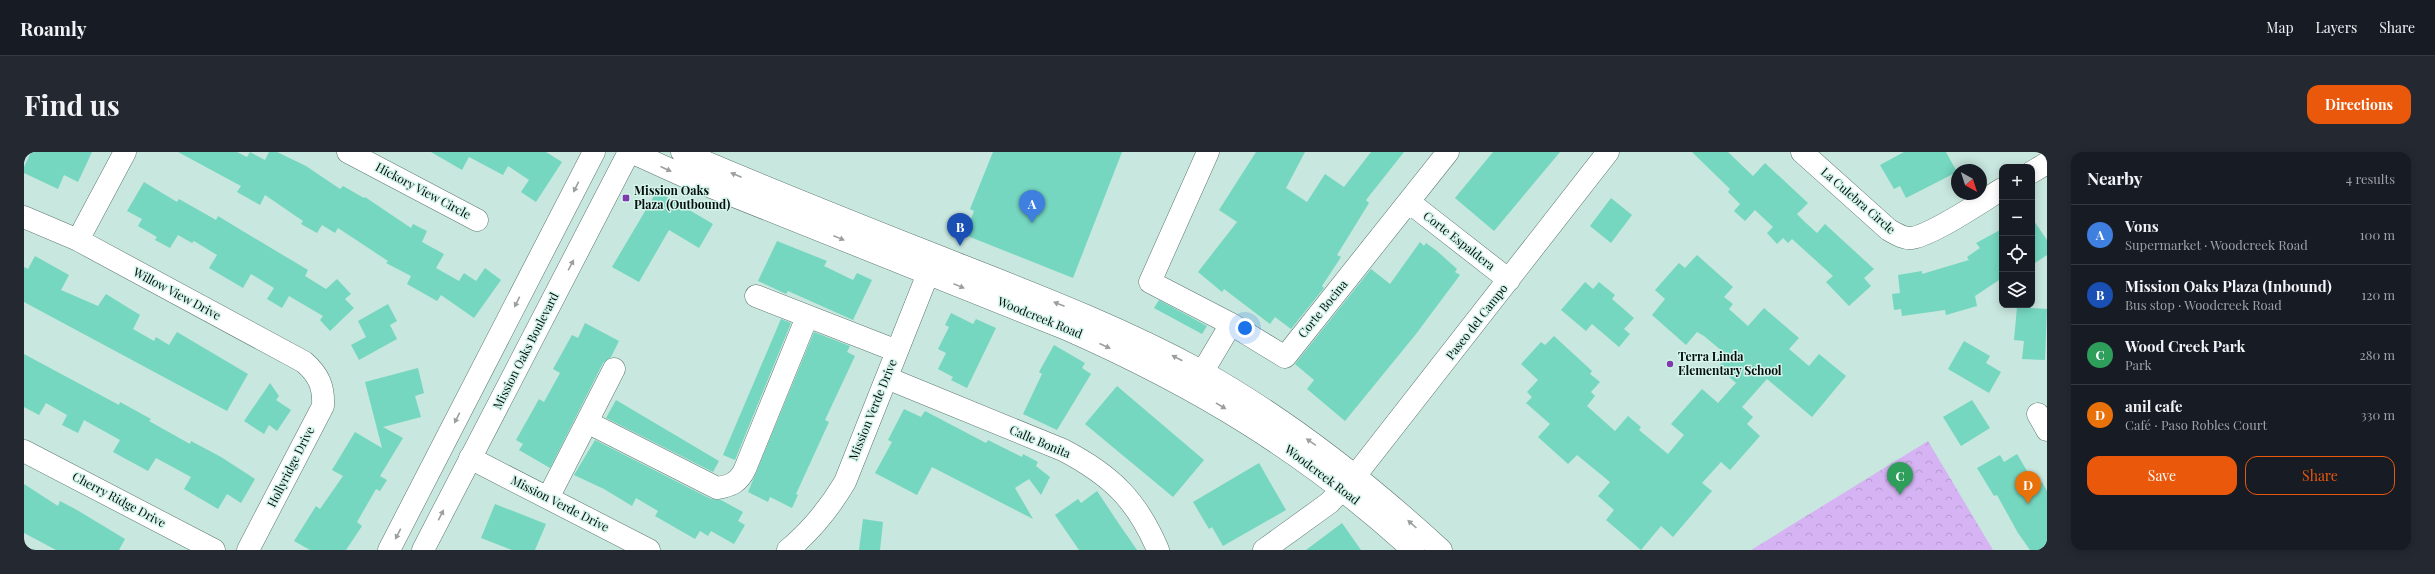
<!DOCTYPE html>
<meta charset="utf-8">
<style>
:root{--surface:#171b24;--page:#242831;--text:#f1f3f6;--muted:#9ea1a6;--line:#363941;--accent:#ea580c}
body{margin:0;font-family:"Playfair Display",serif;background:var(--page);color:var(--text)}
.controls{position:absolute;right:12px;top:12px;display:grid;overflow:hidden;border-radius:8px;box-shadow:0 2px 10px #0003}
.controls button{width:36px;height:36px;display:grid;place-items:center;padding:0;border:0;border-bottom:1px solid var(--line);background:var(--surface);color:var(--text);font:20px sans-serif}
.compass{position:absolute;left:1927px;top:12px;width:36px;height:36px;border-radius:50%;background:var(--surface);box-shadow:0 2px 10px #0003;rotate:141deg}
.you{position:absolute;left:1221px;top:176px;width:14px;height:14px;margin:-10px;border:3px solid #fff;border-radius:50%;background:#1a73e8;box-shadow:0 0 0 6px #1a73e833}
.badge{display:grid;place-items:center;width:26px;height:26px;border-radius:50%;background:var(--accent);color:#fff;font-size:13px;font-weight:700}
.pin{position:absolute;translate:-50% -33px;filter:drop-shadow(0 1px 2px #0008)}
.pin::after{content:'';position:absolute;top:21px;width:14px;height:12px;background:inherit;clip-path:polygon(0 0,100% 0,50% 100%)}
.list{margin:0;padding:0;list-style:none}
h2{display:flex;justify-content:space-between;align-items:center;height:52px;margin:0;padding:0 16px;font-size:17px}
h2 small{font-size:13px;font-weight:400;color:var(--muted)}
.list li{display:grid;grid-template-columns:26px 1fr auto;gap:12px;align-items:center;box-sizing:border-box;height:60px;padding:0 16px;border-top:1px solid var(--line)}
.list b{display:block;font-size:15px;white-space:nowrap}
.list p{margin:0;font-size:13px;white-space:nowrap;color:var(--muted)}
.list em{font-size:13px;font-style:normal;color:var(--muted)}
.actions{display:flex;gap:8px;padding:12px 16px}
.actions a{flex:1;padding:9px 0;border:1px solid var(--accent);border-radius:12px;text-align:center;font-size:14px;color:var(--accent)}
.actions .main{background:var(--accent);color:#fff}
.icon{flex:none;width:22px;height:22px;fill:none;stroke:currentColor;stroke-width:2;stroke-linecap:round;stroke-linejoin:round}
.map{position:relative;flex:none;width:2023px;height:398px;overflow:hidden;border-radius:12px}
header{display:flex;align-items:center;gap:24px;box-sizing:border-box;height:56px;padding:0 20px;background:var(--surface);border-bottom:1px solid var(--line)}
header strong{font-size:19px}
nav{display:flex;gap:22px;margin-inline-start:auto;font-size:14px}
.intro{display:flex;align-items:center;justify-content:space-between;box-sizing:border-box;height:96px;padding:0 24px}
h1{margin:0;font-size:28px}
.button{padding:10px 18px;border-radius:12px;background:var(--accent);color:#fff;font-size:14px;font-weight:700}
main{display:flex;gap:24px;padding:0 24px}
aside{flex:1;background:var(--surface);border-radius:12px;box-shadow:0 2px 10px #0003}
.map>svg:first-child{display:block}
.park{fill:url(#park-crowns)}
.building{fill:#75d7c0}
.lines{fill:none;stroke-linecap:round;stroke-linejoin:round}
.minor-casing{stroke:#5c7770;stroke-width:23}
.major-casing{stroke:#5c7770;stroke-width:23}
.minor{stroke:#fff;stroke-width:22}
.major{stroke:#fff;stroke-width:22}
.oneway{fill:#9b9f9d}
.poi-dot{fill:#7f3aad;stroke:#d5f4eb;stroke-width:1.5}
.labels{text-anchor:middle;stroke-width:3;stroke-linejoin:round;paint-order:stroke}
.street-label{font-size:12px;fill:#040e0b;stroke:#d5f4eb}
.poi-label{font-size:12px;font-weight:bold;fill:#040e0b;stroke:#d5f4eb;text-anchor:start}
</style>
<header>
<strong>Roamly</strong>
<nav><a>Map</a><a>Layers</a><a>Share</a></nav>
</header>
<div class="intro"><h1>Find us</h1><a class="button">Directions</a></div>
<main>
<div class="map">
<svg width="2023" height="398" viewBox="0 0 2023 398">
<defs>
<pattern id="park-crowns" width="20" height="18" patternUnits="userSpaceOnUse"><rect width="20" height="18" fill="#d6b4f4"/><path d="M2 6a3 3 0 1 1 6 0M12 15a3 3 0 1 1 6 0" fill="none" stroke="#b69ad0"/></pattern>
</defs>
<rect width="100%" height="100%" fill="#c8e7de"/>
<path class="park" d="M 1904,289 L 1969,398 L 1727,398 Z"/>
<path class="building" d="M 7,0 L 68,0 L 54,30 L 40,23 L 34,37 L 0,21 L 0,15 Z
M 154,0 L 213,0 L 223,5 L 226,0 L 241,8 L 245,0 L 253,0 L 282,14 L 316,37 L 319,34 L 340,46 L 341,45 L 387,76 L 389,72 L 403,79 L 398,90 L 420,102 L 412,116 L 435,129 L 440,121 L 452,129 L 461,116 L 477,128 L 450,166 L 417,143 L 413,149 L 383,132 L 387,124 L 362,111 L 364,109 L 314,76 L 311,81 L 298,73 L 293,81 L 277,72 L 279,69 L 241,43 L 236,53 L 213,40 L 217,34 Z
M 407,0 L 522,0 L 538,10 L 512,50 L 497,40 L 505,28 L 484,14 L 479,23 L 445,5 L 438,18 Z
M 969,0 L 1098,0 L 1049,126 L 941,83 L 950,59 L 946,57 Z
M 1232,0 L 1281,0 L 1262,36 L 1283,50 L 1301,22 L 1320,35 L 1347,0 L 1380,0 L 1342,48 L 1345,51 L 1313,103 L 1317,105 L 1298,134 L 1300,136 L 1267,177 L 1251,165 L 1246,172 L 1200,137 L 1198,140 L 1174,120 L 1213,70 L 1195,58 Z
M 1469,0 L 1536,0 L 1470,79 L 1431,46 Z
M 1668,0 L 1704,0 L 1729,24 L 1741,11 L 1784,51 L 1773,62 L 1782,71 L 1793,81 L 1801,72 L 1850,117 L 1840,126 L 1847,134 L 1825,154 L 1802,130 L 1809,124 L 1768,87 L 1764,91 L 1759,86 L 1753,92 L 1743,81 L 1749,75 L 1731,58 L 1721,69 L 1710,59 L 1716,52 L 1704,40 L 1706,37 Z
M 1880,0 L 1922,0 L 1933,20 L 1882,46 L 1876,34 L 1870,37 L 1856,13 Z
M 120,30 L 153,50 L 155,47 L 192,68 L 194,64 L 212,75 L 284,118 L 281,124 L 302,137 L 313,127 L 327,142 L 321,147 L 330,156 L 306,179 L 296,168 L 299,164 L 265,144 L 258,156 L 243,147 L 250,136 L 227,122 L 219,136 L 185,116 L 193,103 L 170,89 L 168,91 L 154,83 L 146,96 L 131,88 L 133,85 L 114,74 L 118,67 L 103,59 Z
M 633,39 L 689,72 L 675,96 L 645,78 L 615,130 L 588,115 Z
M 1587,46 L 1608,63 L 1587,91 L 1566,74 Z
M 2008,66 L 2023,88 L 2023,103 L 2008,113 Z
M 1978,77 L 1978,126 L 1951,144 L 1953,154 L 1922,163 L 1921,158 L 1878,164 L 1877,157 L 1870,158 L 1868,142 L 1876,141 L 1874,123 L 1898,119 L 1898,122 L 1945,108 L 1943,105 L 1956,96 L 1952,91 Z
M 753,89 L 803,109 L 800,114 L 829,128 L 833,121 L 848,128 L 829,168 L 764,139 L 762,142 L 734,129 Z
M 1396,90 L 1400,94 L 1402,91 L 1413,99 L 1433,117 L 1431,120 L 1436,123 L 1392,182 L 1321,269 L 1283,237 L 1290,228 L 1271,212 L 1347,117 L 1366,132 Z
M 1673,103 L 1709,135 L 1700,145 L 1709,152 L 1705,157 L 1724,174 L 1740,156 L 1775,186 L 1765,197 L 1785,214 L 1795,202 L 1822,224 L 1788,265 L 1743,227 L 1718,255 L 1729,265 L 1723,272 L 1736,284 L 1706,318 L 1697,310 L 1678,331 L 1688,339 L 1649,385 L 1637,374 L 1617,398 L 1582,368 L 1590,358 L 1574,344 L 1586,330 L 1553,303 L 1544,312 L 1514,285 L 1526,272 L 1502,251 L 1508,245 L 1503,240 L 1514,228 L 1497,212 L 1517,190 L 1521,193 L 1530,184 L 1568,219 L 1566,222 L 1576,230 L 1567,240 L 1571,244 L 1563,254 L 1591,279 L 1604,264 L 1617,275 L 1615,278 L 1644,302 L 1660,283 L 1647,272 L 1678,237 L 1694,251 L 1712,231 L 1694,215 L 1704,204 L 1680,184 L 1673,180 L 1662,193 L 1628,163 L 1641,147 L 1631,138 L 1655,111 L 1661,116 Z
M 11,104 L 45,123 L 37,138 L 74,154 L 82,142 L 116,163 L 109,177 L 130,189 L 132,185 L 145,193 L 153,180 L 224,222 L 203,259 L 0,150 L 0,115 L 4,117 Z
M 1561,130 L 1569,137 L 1575,130 L 1591,143 L 1588,147 L 1610,166 L 1600,177 L 1606,182 L 1595,195 L 1568,172 L 1562,179 L 1537,158 Z
M 1135,148 L 1183,174 L 1178,182 L 1130,156 Z
M 364,152 L 373,169 L 366,173 L 373,187 L 335,208 L 327,193 L 342,185 L 334,169 Z
M 1993,155 L 2023,157 L 2021,208 L 1998,207 L 2000,189 L 1990,188 Z
M 927,161 L 949,172 L 952,167 L 972,176 L 943,236 L 927,228 L 929,225 L 914,217 L 922,201 L 914,197 L 925,175 L 921,173 Z
M 757,167 L 767,171 L 711,308 L 699,303 Z
M 561,171 L 595,189 L 587,205 L 579,211 L 526,316 L 495,298 L 499,292 L 492,288 L 515,247 L 520,250 L 536,221 L 529,217 L 548,183 L 554,186 Z
M 790,180 L 826,194 L 823,200 L 831,204 L 801,268 L 805,270 L 772,342 L 774,343 L 768,356 L 746,345 L 744,350 L 724,340 Z
M 1940,189 L 1966,204 L 1962,211 L 1977,220 L 1965,241 L 1924,217 Z
M 1030,193 L 1061,211 L 1058,216 L 1067,222 L 1033,278 L 999,262 L 1018,222 L 1015,220 Z
M 0,202 L 95,253 L 96,250 L 127,267 L 125,269 L 166,292 L 167,289 L 197,305 L 231,327 L 217,351 L 203,342 L 194,357 L 160,337 L 167,325 L 132,306 L 124,319 L 89,300 L 96,288 L 60,268 L 54,281 L 38,273 L 43,263 L 22,251 L 15,263 L 0,255 Z
M 394,216 L 400,241 L 391,244 L 397,265 L 359,275 L 379,286 L 356,324 L 363,328 L 356,339 L 352,337 L 333,370 L 338,374 L 322,398 L 286,398 L 270,389 L 292,354 L 296,357 L 319,324 L 308,318 L 331,280 L 358,296 L 341,230 Z
M 246,231 L 255,244 L 252,248 L 267,258 L 253,279 L 245,273 L 240,282 L 220,269 Z
M 1093,234 L 1180,308 L 1149,345 L 1061,272 Z
M 592,248 L 695,309 L 689,320 L 582,266 Z
M 1948,248 L 1966,276 L 1937,294 L 1919,265 Z
M 880,257 L 897,265 L 901,259 L 962,291 L 964,288 L 998,305 L 999,302 L 1014,310 L 1012,314 L 1026,325 L 1017,343 L 1005,327 L 991,336 L 1009,367 L 908,315 L 893,343 L 851,321 L 868,290 L 864,288 Z
M 571,288 L 687,347 L 697,348 L 719,360 L 714,369 L 721,373 L 710,392 L 687,379 L 684,384 L 676,379 L 671,387 L 631,364 L 634,359 L 612,346 L 608,354 L 580,337 L 550,323 Z
M 1993,302 L 2012,334 L 2018,330 L 2023,339 L 2023,398 L 2006,398 L 1994,381 L 1973,343 L 1970,344 L 1953,316 L 1976,303 L 1980,310 Z
M 1235,311 L 1262,358 L 1199,394 L 1188,375 L 1185,377 L 1169,350 Z
M 0,332 L 34,354 L 36,349 L 53,358 L 101,387 L 95,398 L 32,398 L 0,381 Z
M 1073,339 L 1093,369 L 1113,398 L 1055,398 L 1031,363 L 1054,347 L 1057,351 Z
M 471,352 L 522,372 L 511,398 L 488,398 L 457,386 Z
M 839,367 L 859,370 L 856,398 L 835,398 Z
M 1318,371 L 1337,398 L 1282,398 Z"/>
<g class="lines">
<g class="minor-casing">
<path id="minor" d="M 324,0 L 453,68
M 1184,0 L 1126,130 L 1207,172
M 1778,0 L 1865,78 C 1872,82 1880,87 1888,86 C 1910,82 1957,50 1978,37
M 2008,20 L 2023,11
M 1385,50 L 1485,128
M 0,65 L 54,88 L 280,210 C 295,223 300,235 299,254 L 224,398
M 54,88 L 101,0
M 732,144 L 873,199
M 863,226 L 1039,298 C 1087,323 1113,348 1134,398
M 1169,236 L 1207,172 L 1261,205 L 1424,0
M 2014,262 L 2023,278
M 563,270 L 693,336 C 707,334 715,330 721,317 L 783,165
M 0,299 L 190,398
M 446,306 L 625,398
M 524,346 L 590,217
M 764,398 C 788,378 805,357 821,330 L 911,104
M 1240,398 L 1305,351 L 1331,324 L 1584,0"/>
</g>
<g class="major-casing">
<path id="major" d="M 607,0 L 660,24 L 1040,176 C 1172,234 1282,300 1389,398
M 658,0 C 748,39 840,75 931,111 C 1015,144 1098,176 1177,219 C 1265,268 1343,330 1417,398
M 365,398 L 570,0
M 399,398 L 605,0"/>
</g>
<use href="#minor" class="minor"/>
<use href="#major" class="major"/>
</g>
<defs><path id="oneway-solid" d="M-6-.8H1V-3.2L6.5 0L1 3.2V.8H-6Z"/></defs>
<g class="oneway">
<use href="#oneway-solid" transform="translate(642 17) rotate(24)"/>
<use href="#oneway-solid" transform="translate(712 23) rotate(-157)"/>
<use href="#oneway-solid" transform="translate(552 35) rotate(117)"/>
<use href="#oneway-solid" transform="translate(815 86) rotate(22)"/>
<use href="#oneway-solid" transform="translate(547 113) rotate(-62)"/>
<use href="#oneway-solid" transform="translate(935 134) rotate(22)"/>
<use href="#oneway-solid" transform="translate(493 150) rotate(117)"/>
<use href="#oneway-solid" transform="translate(1035 152) rotate(-159)"/>
<use href="#oneway-solid" transform="translate(1081 194) rotate(24)"/>
<use href="#oneway-solid" transform="translate(1153 206) rotate(-152)"/>
<use href="#oneway-solid" transform="translate(1197 254) rotate(31)"/>
<use href="#oneway-solid" transform="translate(433 266) rotate(117)"/>
<use href="#oneway-solid" transform="translate(1287 290) rotate(-145)"/>
<use href="#oneway-solid" transform="translate(417 363) rotate(-63)"/>
<use href="#oneway-solid" transform="translate(1388 372) rotate(-138)"/>
<use href="#oneway-solid" transform="translate(374 382) rotate(117)"/>
</g>
<g class="poi-dot">
<rect x="598" y="42" width="8" height="8" rx="2"/>
<circle cx="1646" cy="212" r="4"/>
</g>
<g class="labels">
<g class="street-label">
<text transform="translate(399 39) rotate(28)" y="4">Hickory View Circle</text>
<text transform="translate(1834 49) rotate(41)" y="4">La Culebra Circle</text>
<text transform="translate(1435 89) rotate(38)" y="4">Corte Espaldera</text>
<text transform="translate(153 142) rotate(28)" y="4">Willow View Drive</text>
<text transform="translate(1299 157) rotate(-51)" y="4">Corte Bocina</text>
<text transform="translate(1016 166) rotate(22)" y="4">Woodcreek Road</text>
<text transform="translate(1453 170) rotate(-52)" y="4">Paseo del Campo</text>
<text transform="translate(502 199) rotate(-63)" y="4">Mission Oaks Boulevard</text>
<text transform="translate(849 258) rotate(-68)" y="4">Mission Verde Drive</text>
<text transform="translate(1016 290) rotate(23)" y="4">Calle Bonita</text>
<text transform="translate(267 315) rotate(-63)" y="4">Hollyridge Drive</text>
<text transform="translate(1298 323) rotate(37)" y="4">Woodcreek Road</text>
<text transform="translate(95 348) rotate(28)" y="4">Cherry Ridge Drive</text>
<text transform="translate(536 352) rotate(27)" y="4">Mission Verde Drive</text>
</g>
<g class="poi-label">
<text x="610" y="43">Mission Oaks<tspan x="610" dy="14">Plaza (Outbound)</tspan></text>
<text x="1654" y="209">Terra Linda<tspan x="1654" dy="14">Elementary School</tspan></text>
</g>
</g>
</svg>
<div class="controls">
<button>+</button>
<button>−</button>
<button><svg class="icon" aria-label="locate" viewBox="0 0 24 24"><circle cx="12" cy="12" r="6"/><path d="M12 2v4M12 18v4M2 12h4M18 12h4"/></svg></button>
<button><svg class="icon" aria-label="layers" viewBox="0 0 24 24"><path d="M12 4l9 5-9 5-9-5zM3 14l9 5 9-5"/></svg></button>
</div>
<svg class="compass" viewBox="-18 -18 36 36"><path d="M0-13l5 13h-10z" fill="#e53935"/><path d="M0 13l5-13h-10z" fill="#9ea1a6"/></svg>
<div class="you"></div>
<div class="pin badge" style="left:1008px;top:71px;background:#3f7fe0">A</div>
<div class="pin badge" style="left:936px;top:94px;background:#1a4fb4">B</div>
<div class="pin badge" style="left:1876px;top:343px;background:#2e9e5b">C</div>
<div class="pin badge" style="left:2004px;top:352px;background:#e8710a">D</div>
</div>
<aside>
<h2>Nearby<small>4 results</small></h2>
<ul class="list">
<li><span class="badge" style="background:#3f7fe0">A</span><div><b>Vons</b><p>Supermarket · Woodcreek Road</p></div><em>100 m</em></li>
<li><span class="badge" style="background:#1a4fb4">B</span><div><b>Mission Oaks Plaza (Inbound)</b><p>Bus stop · Woodcreek Road</p></div><em>120 m</em></li>
<li><span class="badge" style="background:#2e9e5b">C</span><div><b>Wood Creek Park</b><p>Park</p></div><em>280 m</em></li>
<li><span class="badge" style="background:#e8710a">D</span><div><b>anil cafe</b><p>Café · Paso Robles Court</p></div><em>330 m</em></li>
</ul>
<div class="actions"><a class="main">Save</a><a>Share</a></div>
</aside>
</main>
